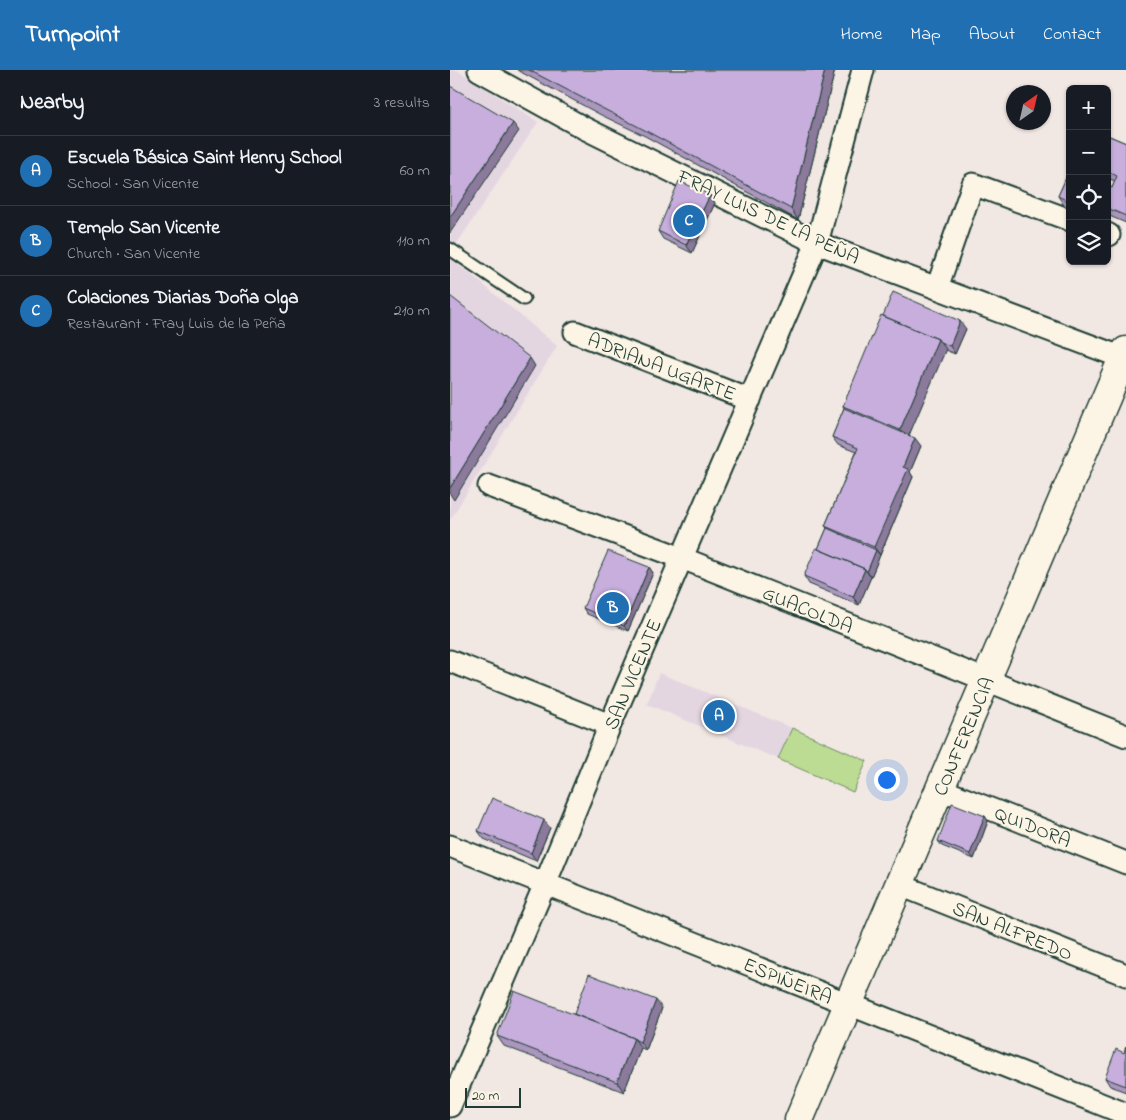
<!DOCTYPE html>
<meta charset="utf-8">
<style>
:root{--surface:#171b24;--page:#20242c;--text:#f1f3f6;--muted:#9ea1a6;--line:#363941;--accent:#1f6fb2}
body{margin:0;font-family:"Indie Flower",sans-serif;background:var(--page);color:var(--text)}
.controls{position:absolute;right:15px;top:15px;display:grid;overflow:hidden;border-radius:8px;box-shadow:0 1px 4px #0004}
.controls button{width:45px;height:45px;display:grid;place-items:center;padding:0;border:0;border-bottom:1px solid var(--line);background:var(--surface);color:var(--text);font:25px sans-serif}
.compass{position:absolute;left:556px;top:15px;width:45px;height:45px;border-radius:50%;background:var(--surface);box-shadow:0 1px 4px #0004;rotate:34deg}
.scale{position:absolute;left:15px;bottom:12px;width:56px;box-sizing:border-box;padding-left:5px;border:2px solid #1f3d34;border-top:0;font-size:14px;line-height:18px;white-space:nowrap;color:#1f3d34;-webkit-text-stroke:4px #fcf5e5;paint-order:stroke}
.you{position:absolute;left:436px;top:709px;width:18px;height:18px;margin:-12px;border:4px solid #fff;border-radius:50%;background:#1a73e8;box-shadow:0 0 0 8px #1a73e833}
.badge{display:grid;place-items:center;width:32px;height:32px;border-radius:50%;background:var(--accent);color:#fff;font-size:16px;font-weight:700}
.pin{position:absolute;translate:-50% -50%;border:2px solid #fff;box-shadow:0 1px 5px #0006}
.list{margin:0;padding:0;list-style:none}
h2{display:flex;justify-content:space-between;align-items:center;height:65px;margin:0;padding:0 20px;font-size:21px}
h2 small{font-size:16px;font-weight:400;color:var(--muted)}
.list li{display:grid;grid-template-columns:32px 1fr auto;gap:15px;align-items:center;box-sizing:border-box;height:70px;padding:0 20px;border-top:1px solid var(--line)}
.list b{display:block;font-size:19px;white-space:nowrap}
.list p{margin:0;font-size:16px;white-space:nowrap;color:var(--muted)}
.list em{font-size:16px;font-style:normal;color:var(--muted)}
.icon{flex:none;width:28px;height:28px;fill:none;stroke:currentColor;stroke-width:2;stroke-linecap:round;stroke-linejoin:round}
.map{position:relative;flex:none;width:676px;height:1050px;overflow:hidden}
header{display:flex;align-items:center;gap:30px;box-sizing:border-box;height:70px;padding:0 25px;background:var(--accent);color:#fff}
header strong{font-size:24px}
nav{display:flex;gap:28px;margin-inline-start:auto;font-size:18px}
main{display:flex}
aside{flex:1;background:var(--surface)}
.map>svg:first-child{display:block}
.built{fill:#e4d6e1}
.green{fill:#bcdb93;stroke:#6e8c64}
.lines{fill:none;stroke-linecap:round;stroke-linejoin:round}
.lane-casing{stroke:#1f3d34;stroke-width:15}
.street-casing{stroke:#1f3d34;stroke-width:25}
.secondary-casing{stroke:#1f3d34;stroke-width:31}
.lane{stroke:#fcf5e5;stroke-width:11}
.street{stroke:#fcf5e5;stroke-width:21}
.secondary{stroke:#fcf5e5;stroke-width:28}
.wall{fill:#ab96be;stroke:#1f3d34}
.shaded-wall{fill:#8b7a9b;stroke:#1f3d34}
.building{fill:#c7aedd;stroke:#1f3d34}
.labels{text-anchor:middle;stroke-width:4;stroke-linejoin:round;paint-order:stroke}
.street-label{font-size:20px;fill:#1f3d34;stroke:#fcf5e5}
</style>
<header>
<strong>Turnpoint</strong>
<nav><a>Home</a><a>Map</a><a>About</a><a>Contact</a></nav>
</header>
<main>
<aside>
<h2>Nearby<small>3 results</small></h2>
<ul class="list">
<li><span class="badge">A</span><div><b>Escuela Básica Saint Henry School</b><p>School · San Vicente</p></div><em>60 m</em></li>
<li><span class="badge">B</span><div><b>Templo San Vicente</b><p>Church · San Vicente</p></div><em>110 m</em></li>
<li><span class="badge">C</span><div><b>Colaciones Diarias Doña Olga</b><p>Restaurant · Fray Luis de la Peña</p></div><em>210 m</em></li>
</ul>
</aside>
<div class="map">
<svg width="676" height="1050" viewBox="0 0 676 1050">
<rect width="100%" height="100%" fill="#f1e7e3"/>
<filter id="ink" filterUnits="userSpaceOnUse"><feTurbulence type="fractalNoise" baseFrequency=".02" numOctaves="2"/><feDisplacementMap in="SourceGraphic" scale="10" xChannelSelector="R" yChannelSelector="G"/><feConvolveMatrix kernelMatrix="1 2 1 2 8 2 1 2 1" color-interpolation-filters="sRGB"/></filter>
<g filter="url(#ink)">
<path class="built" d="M 0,0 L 7,0 L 88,52 L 0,184 Z
M 0,187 L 107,276 L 0,450 Z
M 209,603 L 342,658 L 328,689 L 197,634 Z"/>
<path class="green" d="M 342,658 L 417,691 L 403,722 L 328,689 Z"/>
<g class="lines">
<g class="lane-casing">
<path id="lane" d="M 0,179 L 74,229"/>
</g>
<g class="street-casing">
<path id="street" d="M 29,0 L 134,58 L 367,173 L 676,289
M 657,164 L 659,165
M 487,218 L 523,114 L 620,150
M 125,262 L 300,330
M 39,416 L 232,488 L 676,666
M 0,591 L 160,655
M 490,719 L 676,793
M 0,776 L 676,1044
M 450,815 L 676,905
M 0,1036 L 95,814 L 160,655 L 367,173 L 413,0"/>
</g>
<g class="secondary-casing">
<path id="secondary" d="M 349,1050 L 676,281"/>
</g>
<use href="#lane" class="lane"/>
<use href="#street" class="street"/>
<use href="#secondary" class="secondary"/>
</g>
<path class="wall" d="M 67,0 L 385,0 L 348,150 L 195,66 L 151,45 Z
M 657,65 L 676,73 L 676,153 L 657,145 L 657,115 L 662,118 L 665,111 L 660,109 L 657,115 Z
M 620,99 L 620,139 L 615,137 L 608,126 Z
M 260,125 L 265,133 L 242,183 L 213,169 L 208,161 Z
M 433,246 L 516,259 L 505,284 L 495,280 L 459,365 L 471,376 L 460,402 L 463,407 L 409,535 L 359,514 L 354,506 L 368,479 L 377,458 L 375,456 L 406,382 L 388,375 L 382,367 L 394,338 L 393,336 Z
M 199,497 L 203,503 L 178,561 L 137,544 L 133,538 Z
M 535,746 L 538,751 L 524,789 L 492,776 L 488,771 Z
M 100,758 L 86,791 L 34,769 L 28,761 Z
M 212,938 L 196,980 L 191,978 L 174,1022 L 54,976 L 47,966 L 124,944 Z
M 676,976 L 676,1022 L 660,1016 L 655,1008 L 674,983 Z"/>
<path class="shaded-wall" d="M 375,0 L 385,0 L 348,150 L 341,139 Z
M 63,53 L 69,61 L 0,163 L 0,147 Z
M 657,105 L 660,109 L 657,115 Z
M 260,125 L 265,133 L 242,183 L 236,175 Z
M 510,251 L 516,259 L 505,284 L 500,276 Z
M 488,269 L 496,279 L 457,370 L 450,360 Z
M 80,288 L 85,296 L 4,430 L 0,424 L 0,418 Z
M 465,368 L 471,376 L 460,402 L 463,407 L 430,485 L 424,477 L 453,397 Z
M 426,480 L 430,485 L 421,507 L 417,502 Z
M 199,497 L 203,503 L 178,561 L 174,556 Z
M 415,499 L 421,507 L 409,535 L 403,527 Z
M 535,746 L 538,751 L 524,789 L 520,784 Z
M 94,750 L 100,758 L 86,791 L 81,783 Z
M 206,930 L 212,938 L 196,980 L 190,972 Z
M 184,968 L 191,978 L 174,1022 L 167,1012 Z"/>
<path class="building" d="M 79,0 L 375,0 L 341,139 L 187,56 L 144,34 Z
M 0,16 L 63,53 L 0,147 Z
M 657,65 L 676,73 L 676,146 L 657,138 L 657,115 L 662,118 L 667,106 L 657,101 Z
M 620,99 L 620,132 L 608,126 Z
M 229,111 L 260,125 L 236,175 L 208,161 Z
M 443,222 L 510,251 L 500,276 L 490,272 L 488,269 L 433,246 Z
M 0,226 L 80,288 L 0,418 Z
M 431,245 L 488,269 L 450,360 L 393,336 Z
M 394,338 L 465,368 L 453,397 L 458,399 L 424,477 L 375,456 L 408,378 L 382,367 Z
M 377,458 L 426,480 L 417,502 L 415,499 L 368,479 Z
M 366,478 L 415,499 L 403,527 L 354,506 Z
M 158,481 L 199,497 L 174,556 L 133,538 Z
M 42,728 L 94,750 L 81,783 L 28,761 Z
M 502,733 L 535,746 L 520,784 L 488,771 Z
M 139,904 L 206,930 L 190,972 L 186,970 L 184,968 L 124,944 Z
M 64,921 L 184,968 L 167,1012 L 47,966 Z
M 676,976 L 676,1016 L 655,1008 L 666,979 L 674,983 Z"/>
</g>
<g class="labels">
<g class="street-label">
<text transform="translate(319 146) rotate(25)" y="7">FRAY LUIS DE LA PEÑA</text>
<text transform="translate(212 296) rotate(21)" y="7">ADRIANA UGARTE</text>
<text transform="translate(358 539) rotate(22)" y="7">GUACOLDA</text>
<text transform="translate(182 604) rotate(-67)" y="7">SAN VICENTE</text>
<text transform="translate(513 666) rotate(-67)" y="7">CONFERENCIA</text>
<text transform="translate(583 756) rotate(22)" y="7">QUIDORA</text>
<text transform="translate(563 860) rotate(22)" y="7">SAN ALFREDO</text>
<text transform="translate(338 910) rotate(22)" y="7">ESPIÑEIRA</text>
</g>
</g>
</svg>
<div class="controls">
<button>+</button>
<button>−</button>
<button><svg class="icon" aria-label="locate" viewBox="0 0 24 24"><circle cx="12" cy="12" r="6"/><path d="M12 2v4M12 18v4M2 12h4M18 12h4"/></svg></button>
<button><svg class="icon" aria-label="layers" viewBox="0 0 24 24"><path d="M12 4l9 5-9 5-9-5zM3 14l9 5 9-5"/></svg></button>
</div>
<svg class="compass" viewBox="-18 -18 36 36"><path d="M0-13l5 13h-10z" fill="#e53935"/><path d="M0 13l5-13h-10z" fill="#9ea1a6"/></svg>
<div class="scale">20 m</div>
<div class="you"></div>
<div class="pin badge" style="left:269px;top:646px">A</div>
<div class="pin badge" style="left:163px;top:538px">B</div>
<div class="pin badge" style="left:239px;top:151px">C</div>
</div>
</main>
